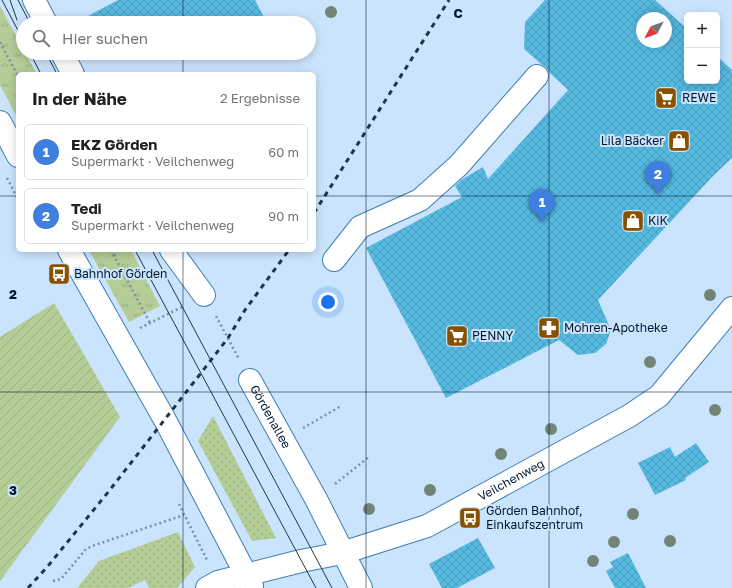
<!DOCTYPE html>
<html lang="de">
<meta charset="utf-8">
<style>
:root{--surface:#fff;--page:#f2f2f2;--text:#202124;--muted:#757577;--line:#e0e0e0;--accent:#875100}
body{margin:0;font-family:"Golos Text",sans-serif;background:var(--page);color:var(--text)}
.controls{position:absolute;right:12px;top:12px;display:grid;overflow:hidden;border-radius:6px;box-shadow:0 2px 10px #0003}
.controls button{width:36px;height:36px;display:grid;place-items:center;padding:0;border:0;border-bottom:1px solid var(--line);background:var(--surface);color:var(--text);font:20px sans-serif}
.compass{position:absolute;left:636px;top:12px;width:36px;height:36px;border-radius:50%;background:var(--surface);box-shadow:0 2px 10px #0003;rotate:229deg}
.you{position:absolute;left:328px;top:302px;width:14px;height:14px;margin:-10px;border:3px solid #fff;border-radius:50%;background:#1a73e8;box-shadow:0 0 0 6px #1a73e833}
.badge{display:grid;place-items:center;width:26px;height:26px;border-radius:50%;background:var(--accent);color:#fff;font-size:13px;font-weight:700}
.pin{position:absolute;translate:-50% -33px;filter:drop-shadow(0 1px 2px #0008)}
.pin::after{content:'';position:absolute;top:21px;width:14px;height:12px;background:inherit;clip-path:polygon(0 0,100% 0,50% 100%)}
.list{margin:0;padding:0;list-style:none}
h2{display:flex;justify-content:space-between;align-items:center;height:52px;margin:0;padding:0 16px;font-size:17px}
h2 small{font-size:13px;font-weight:400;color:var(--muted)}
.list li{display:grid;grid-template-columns:26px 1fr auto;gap:12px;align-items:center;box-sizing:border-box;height:56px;margin:0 8px 8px;padding:0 8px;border:1px solid var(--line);border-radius:6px}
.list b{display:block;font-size:15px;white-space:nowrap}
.list p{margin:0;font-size:13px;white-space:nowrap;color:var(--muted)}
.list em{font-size:13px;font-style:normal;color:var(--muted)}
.icon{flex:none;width:22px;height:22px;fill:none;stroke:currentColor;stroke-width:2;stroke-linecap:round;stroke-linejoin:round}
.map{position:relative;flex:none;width:732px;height:588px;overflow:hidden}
.search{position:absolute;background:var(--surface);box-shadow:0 2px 10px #0003;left:16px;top:16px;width:300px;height:44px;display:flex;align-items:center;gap:10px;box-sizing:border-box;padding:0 14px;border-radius:22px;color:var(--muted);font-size:15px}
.panel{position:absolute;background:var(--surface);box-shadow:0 2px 10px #0003;left:16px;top:72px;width:300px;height:180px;border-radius:6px}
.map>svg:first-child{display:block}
.grass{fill:url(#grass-dots)}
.park{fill:url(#park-tufts)}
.garden{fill:url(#garden-furrows)}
.building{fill:url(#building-cross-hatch);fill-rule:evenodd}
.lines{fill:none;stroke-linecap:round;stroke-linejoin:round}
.minor-casing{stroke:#3d7db4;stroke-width:24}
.path{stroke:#7891a9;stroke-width:2.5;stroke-dasharray:2 3;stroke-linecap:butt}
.minor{stroke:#fff;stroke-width:22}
.tram{stroke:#1d354c;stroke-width:1}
.rail{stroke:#1d354c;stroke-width:3;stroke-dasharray:5 5;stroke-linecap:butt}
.tree{fill:#708576}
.grid{fill:none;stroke:#00182e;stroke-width:1;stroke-opacity:0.55}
.labels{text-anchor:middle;stroke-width:4;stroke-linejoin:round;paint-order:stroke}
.poi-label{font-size:12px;fill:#00182e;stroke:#cbe4fd;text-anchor:start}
.street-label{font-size:12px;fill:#00182e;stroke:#cbe4fd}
.grid-label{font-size:13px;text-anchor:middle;font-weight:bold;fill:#00182e;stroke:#cbe4fd;stroke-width:4;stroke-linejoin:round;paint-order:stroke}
</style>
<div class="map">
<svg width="732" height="588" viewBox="0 0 732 588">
<defs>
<pattern id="grass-dots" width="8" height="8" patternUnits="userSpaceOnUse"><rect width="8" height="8" fill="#b4cc96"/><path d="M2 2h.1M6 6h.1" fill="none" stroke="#99ae82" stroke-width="1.8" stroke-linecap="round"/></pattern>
<pattern id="park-tufts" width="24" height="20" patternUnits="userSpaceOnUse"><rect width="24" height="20" fill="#b4cc96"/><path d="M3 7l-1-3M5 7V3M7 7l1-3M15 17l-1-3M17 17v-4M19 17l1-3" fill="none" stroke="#99ae82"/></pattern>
<pattern id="garden-furrows" width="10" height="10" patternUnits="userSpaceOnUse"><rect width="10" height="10" fill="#b4cc96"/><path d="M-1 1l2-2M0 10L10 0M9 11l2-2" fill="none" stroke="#99ae82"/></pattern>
<pattern id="building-cross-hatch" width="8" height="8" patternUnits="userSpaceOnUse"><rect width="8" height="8" fill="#56b9e0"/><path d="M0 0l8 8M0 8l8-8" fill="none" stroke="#499ec0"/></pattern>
</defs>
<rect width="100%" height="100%" fill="#cbe4fd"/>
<path class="grass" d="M 213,416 L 276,538 L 252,541 L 198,441 Z
M 178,532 L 195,567 L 177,588 L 149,588 L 145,580 L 128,588 L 77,588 L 99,561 Z"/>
<path class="park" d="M 0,6 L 23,49 L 23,53 L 25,53 L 37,74 L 18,74 L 18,119 L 0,85 Z
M 89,250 L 131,250 L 160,306 L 129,322 Z"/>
<path class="garden" d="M 54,303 L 120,417 L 0,581 L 0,337 Z"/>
<path class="building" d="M 118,0 L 255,0 L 267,23 L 75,23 Z
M 545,0 L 655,0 L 687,29 L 687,81 L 717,81 L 717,56 L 732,70 L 732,158 L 713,176 L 598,300 L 611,330 L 606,344 L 595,353 L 578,355 L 559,340 L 446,398 L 366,248 L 462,197 L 455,186 L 461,180 L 483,167 L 488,179 L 568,90 L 549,72 L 546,67 L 541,64 L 524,49 L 525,22 ZM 642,18 L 666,18 L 666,42 L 642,42 Z
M 236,53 L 253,53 L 239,60 Z
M 696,443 L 709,462 L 685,478 L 686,480 L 655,495 L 638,463 L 670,447 L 675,457 Z
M 478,538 L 495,568 L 457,588 L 442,588 L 429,564 Z
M 628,553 L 646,588 L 615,588 L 606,571 L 613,567 L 610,562 Z"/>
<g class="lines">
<g class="minor-casing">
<g id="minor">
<path d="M 34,0 L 46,23"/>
<path d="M 62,53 L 73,74"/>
<path d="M 0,122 L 18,156"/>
<path d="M 69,250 L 165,420 L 252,586"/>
<path d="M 171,250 L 204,295"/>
<path d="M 334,260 L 360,227 L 420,200 L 459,165 L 537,76"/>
<path id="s1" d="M 250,380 L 316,499 L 361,588"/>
<path id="s2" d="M 207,588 L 218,582 L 301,561 L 342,553 L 427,526 L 629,416 L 659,396 L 732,308"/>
</g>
</g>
<path class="path" d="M 0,42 L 18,76
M 7,178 L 18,199
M 111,250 L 150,323
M 216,316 L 239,359
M 140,328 L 182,307
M 303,428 L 341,406
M 335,484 L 369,457
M 179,504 L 207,560
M 53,581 L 61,579 L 86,549 L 92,546 L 184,515"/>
<use href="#minor" class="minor"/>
<path class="tram" d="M 2,0 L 23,40
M 10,0 L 17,20
M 18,0 L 30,23
M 30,53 L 41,74
M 46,53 L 57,74
M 135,250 L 316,588
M 152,250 L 332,588"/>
<path class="rail" d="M 314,213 L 449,0
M 28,588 L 48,566 L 109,491 L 201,373 L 228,338 L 245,310 L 289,250"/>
</g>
<g class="tree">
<circle cx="331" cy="12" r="6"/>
<circle cx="710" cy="295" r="6"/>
<circle cx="650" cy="362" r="6"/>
<circle cx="715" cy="410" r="6"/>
<circle cx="551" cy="429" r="6"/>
<circle cx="501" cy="454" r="6"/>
<circle cx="430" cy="490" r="6"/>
<circle cx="369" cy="509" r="6"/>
<circle cx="633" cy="514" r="6"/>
<circle cx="670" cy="541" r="6"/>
<circle cx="614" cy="542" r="6"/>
<circle cx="593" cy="561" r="6"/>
</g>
<path class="grid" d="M 183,0 L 183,23M 366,0 L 366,588M 549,0 L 549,588M 183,53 L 183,74M 0,196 L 18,196M 314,196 L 732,196M 183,250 L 183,588M 0,392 L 732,392"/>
<defs>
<g id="supermarket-square" transform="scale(1.15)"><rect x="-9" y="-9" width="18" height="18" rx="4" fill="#875100" stroke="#cbe4fd"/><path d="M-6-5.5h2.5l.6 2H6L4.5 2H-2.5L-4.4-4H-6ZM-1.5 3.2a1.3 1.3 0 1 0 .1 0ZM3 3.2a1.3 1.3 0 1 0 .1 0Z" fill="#fff"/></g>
<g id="shop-square" transform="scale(1.15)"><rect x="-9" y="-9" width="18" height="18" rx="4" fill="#875100" stroke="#cbe4fd"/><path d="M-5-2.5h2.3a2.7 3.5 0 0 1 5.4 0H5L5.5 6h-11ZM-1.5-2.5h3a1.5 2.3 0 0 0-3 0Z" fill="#fff"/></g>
<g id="bus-square" transform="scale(1.15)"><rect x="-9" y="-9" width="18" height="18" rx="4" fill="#875100" stroke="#cbe4fd"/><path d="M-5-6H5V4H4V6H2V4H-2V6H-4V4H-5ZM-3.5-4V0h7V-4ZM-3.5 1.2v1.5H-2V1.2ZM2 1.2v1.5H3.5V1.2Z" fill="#fff"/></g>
<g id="pharmacy-square" transform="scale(1.15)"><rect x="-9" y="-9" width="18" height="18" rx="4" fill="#875100" stroke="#cbe4fd"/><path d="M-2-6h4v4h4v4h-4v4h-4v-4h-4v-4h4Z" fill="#fff"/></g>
</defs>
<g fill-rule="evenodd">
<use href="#supermarket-square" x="666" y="98"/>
<use href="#shop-square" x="679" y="141"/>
<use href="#shop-square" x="633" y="221"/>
<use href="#bus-square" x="59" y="274"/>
<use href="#pharmacy-square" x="549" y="328"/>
<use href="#supermarket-square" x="457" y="336"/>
<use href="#bus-square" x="470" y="518"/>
</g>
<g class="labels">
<g class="poi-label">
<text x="682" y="102">REWE</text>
<text x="664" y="145" text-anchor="end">Lila Bäcker</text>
<text x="648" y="225">KiK</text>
<text x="74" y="278">Bahnhof Görden</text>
<text x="564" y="332">Mohren-Apotheke</text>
<text x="472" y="340">PENNY</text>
<text x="486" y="515">Görden Bahnhof,<tspan x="486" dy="14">Einkaufszentrum</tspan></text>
</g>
<g class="street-label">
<text dy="4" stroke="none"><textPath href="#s1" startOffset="42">Gördenallee</textPath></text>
<text dy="4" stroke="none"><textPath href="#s2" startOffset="325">Veilchenweg</textPath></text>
</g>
</g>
<g class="grid-label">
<text x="458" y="18">C</text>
<text x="13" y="299">2</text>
<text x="13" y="495">3</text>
</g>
</svg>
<div class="controls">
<button>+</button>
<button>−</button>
</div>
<svg class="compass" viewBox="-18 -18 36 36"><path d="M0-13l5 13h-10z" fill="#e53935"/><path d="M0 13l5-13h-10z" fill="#757577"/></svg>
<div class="you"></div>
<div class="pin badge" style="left:542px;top:222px;background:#3f7fe0">1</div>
<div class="pin badge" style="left:658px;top:194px;background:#3f7fe0">2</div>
<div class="search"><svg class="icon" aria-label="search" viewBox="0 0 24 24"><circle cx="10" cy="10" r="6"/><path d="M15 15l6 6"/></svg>Hier suchen</div>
<section class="panel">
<h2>In der Nähe<small>2 Ergebnisse</small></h2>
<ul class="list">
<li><span class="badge" style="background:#3f7fe0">1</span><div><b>EKZ Görden</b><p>Supermarkt · Veilchenweg</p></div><em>60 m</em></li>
<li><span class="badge" style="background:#3f7fe0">2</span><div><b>Tedi</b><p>Supermarkt · Veilchenweg</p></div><em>90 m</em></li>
</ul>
</section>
</div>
